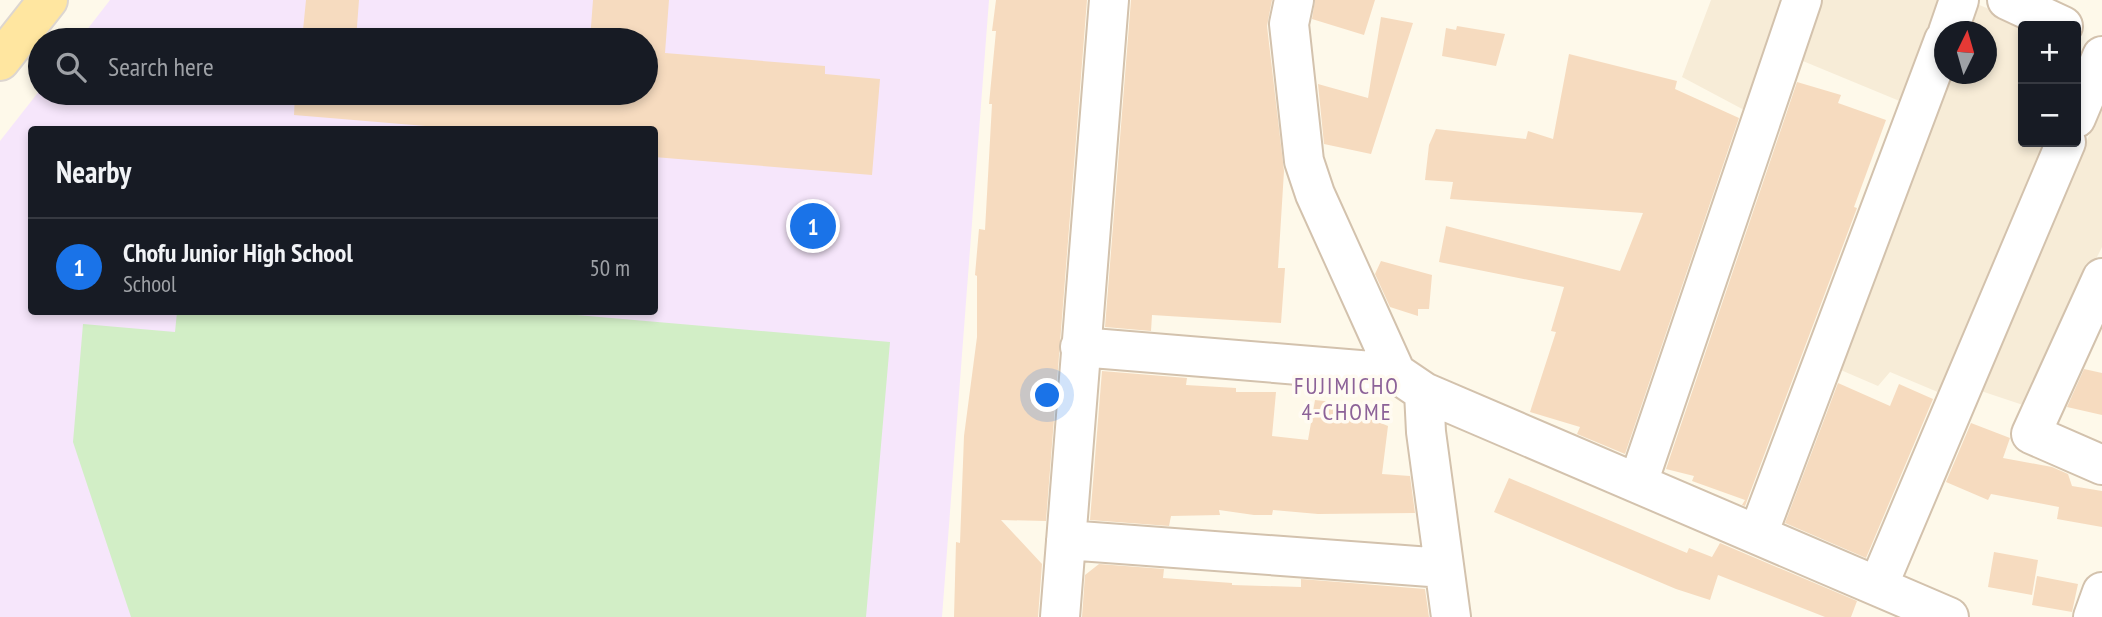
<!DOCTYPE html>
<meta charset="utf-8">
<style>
:root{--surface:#171b24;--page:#20242c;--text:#f1f3f6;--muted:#9ea1a6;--line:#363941;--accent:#1a73e8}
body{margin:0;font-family:"PT Sans Narrow",sans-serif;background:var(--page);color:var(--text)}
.controls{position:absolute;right:21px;top:21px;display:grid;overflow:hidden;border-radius:7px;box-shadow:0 4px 10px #0003}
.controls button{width:63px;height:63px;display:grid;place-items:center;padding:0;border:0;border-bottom:2px solid var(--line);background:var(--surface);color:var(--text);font:35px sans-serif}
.compass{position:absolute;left:1934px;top:21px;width:63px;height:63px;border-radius:50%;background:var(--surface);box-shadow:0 4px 10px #0003;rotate:5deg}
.you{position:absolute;left:1048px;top:396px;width:24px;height:24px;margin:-18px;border:5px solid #fff;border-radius:50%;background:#1a73e8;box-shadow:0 0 0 10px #1a73e833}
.badge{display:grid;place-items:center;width:46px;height:46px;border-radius:50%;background:var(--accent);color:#fff;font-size:23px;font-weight:700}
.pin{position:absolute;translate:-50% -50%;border:4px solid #fff;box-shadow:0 2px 7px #0006}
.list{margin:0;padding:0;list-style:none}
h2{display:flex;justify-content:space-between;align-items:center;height:91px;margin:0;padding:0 28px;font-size:30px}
h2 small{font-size:23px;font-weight:400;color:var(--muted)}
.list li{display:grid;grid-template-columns:46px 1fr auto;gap:21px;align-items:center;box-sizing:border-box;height:98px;padding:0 28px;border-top:2px solid var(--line)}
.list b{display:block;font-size:26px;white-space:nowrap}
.list p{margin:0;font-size:23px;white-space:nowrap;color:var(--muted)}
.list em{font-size:23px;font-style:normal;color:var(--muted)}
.icon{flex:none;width:38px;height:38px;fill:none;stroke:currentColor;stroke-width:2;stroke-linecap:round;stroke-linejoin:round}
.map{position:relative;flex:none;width:2102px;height:617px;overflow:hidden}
.search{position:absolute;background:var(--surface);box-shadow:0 4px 10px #0003;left:28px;top:28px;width:630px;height:77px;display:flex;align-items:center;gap:18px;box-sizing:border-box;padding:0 24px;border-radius:38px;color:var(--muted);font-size:26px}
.panel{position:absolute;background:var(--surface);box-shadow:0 4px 10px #0003;left:28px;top:126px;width:630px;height:189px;border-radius:7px}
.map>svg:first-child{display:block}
.residential{fill:#f7ecd7}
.education{fill:#f6e6fb;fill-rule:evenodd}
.green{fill:#d2eec6}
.building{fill:#f6dbbf}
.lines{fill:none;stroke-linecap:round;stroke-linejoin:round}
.minor-casing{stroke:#d3c2ad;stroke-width:42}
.major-casing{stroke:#ddd6d0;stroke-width:42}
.minor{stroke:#fff;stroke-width:38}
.major{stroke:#ffe6a0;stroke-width:38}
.labels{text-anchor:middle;stroke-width:7;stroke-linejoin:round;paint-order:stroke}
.neighbourhood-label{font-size:23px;letter-spacing:2px;fill:#8c6298;stroke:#fffbf2}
</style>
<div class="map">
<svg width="2102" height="617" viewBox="0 0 2102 617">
<rect width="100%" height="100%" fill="#fef9ea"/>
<path class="residential" d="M 1711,0 L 1784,0 L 1746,111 L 1682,77 Z
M 1815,0 L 1944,0 L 1902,102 L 1798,59 Z
M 1977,4 L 2030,26 L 2023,26 L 2023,142 L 2053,142 L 1952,398 L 1890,372 L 1878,386 L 1836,368 L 1950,74 L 1986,74 L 1986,32 L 1966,31 Z
M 2102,106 L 2102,247 L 2023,405 L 1978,390 Z"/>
<path class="education" d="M 110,0 L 989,0 L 942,617 L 0,617 L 0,141 L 40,90 L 40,93 L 646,93 L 646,40 L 79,40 ZM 32,130 L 654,130 L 654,312 L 32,312 Z"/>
<path class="green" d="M 177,312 L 542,312 L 890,342 L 866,617 L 131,617 L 73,442 L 83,324 L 175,332 Z"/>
<path class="building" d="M 306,0 L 359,0 L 356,40 L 302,40 Z
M 593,0 L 669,0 L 665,53 L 825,66 L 825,74 L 880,79 L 872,175 L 654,157 L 654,130 L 473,130 L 294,115 L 295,93 L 646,93 L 646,40 L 590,40 Z
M 996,0 L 1087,0 L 1046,521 L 1001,520 L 1042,564 L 1038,617 L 954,617 L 956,542 L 960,543 L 964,436 L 977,337 L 977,276 L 975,275 L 979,229 L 985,230 L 992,104 L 989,104 L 996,31 L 992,31 Z
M 1131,0 L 1272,0 L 1267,26 L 1284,171 L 1278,268 L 1285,268 L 1281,323 L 1152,315 L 1151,331 L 1105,327 Z
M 1315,0 L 1375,0 L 1364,35 L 1312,19 Z
M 1381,17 L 1413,23 L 1371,154 L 1324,144 L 1318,84 L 1368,98 Z
M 1457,26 L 1505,34 L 1496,66 L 1442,56 L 1446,28 L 1456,30 Z
M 1569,54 L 1677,81 L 1675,89 L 1739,118 L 1625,454 L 1577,434 L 1580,427 L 1530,412 L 1556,332 L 1551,331 L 1564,287 L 1439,262 L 1446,226 L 1620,271 L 1643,213 L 1450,199 L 1453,182 L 1425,180 L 1429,145 L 1436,129 L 1526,139 L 1528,131 L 1553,139 Z
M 1797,82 L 1841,95 L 1838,103 L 1886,120 L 1854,207 L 1857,208 L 1745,506 L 1742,505 L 1745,500 L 1692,481 L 1694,476 L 1666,469 Z
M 1381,261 L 1432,275 L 1429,309 L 1418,309 L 1418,316 L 1390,307 L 1375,274 Z
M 2084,369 L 2102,373 L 2102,415 L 2067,407 Z
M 1102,371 L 1187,378 L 1186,385 L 1236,388 L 1236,392 L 1276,392 L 1272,436 L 1308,440 L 1315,400 L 1351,404 L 1349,410 L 1388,426 L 1382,474 L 1410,476 L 1415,513 L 1318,514 L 1273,510 L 1272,515 L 1254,515 L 1219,510 L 1220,515 L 1171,516 L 1169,526 L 1090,520 Z
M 1838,383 L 1890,406 L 1899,384 L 1933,399 L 1866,558 L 1785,523 Z
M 1971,423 L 2010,438 L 2003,458 L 2052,467 L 2068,474 L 2072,486 L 2102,491 L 2102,527 L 2057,519 L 2059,507 L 1991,494 L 1988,500 L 1946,482 Z
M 1509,478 L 1687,553 L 1689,548 L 1712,557 L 1720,543 L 1857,601 L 1851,617 L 1825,617 L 1718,575 L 1710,600 L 1676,589 L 1494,512 Z
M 1994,552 L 2038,560 L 2032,595 L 1988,587 Z
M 1099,564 L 1164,569 L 1163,578 L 1232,583 L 1232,585 L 1301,587 L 1301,579 L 1425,589 L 1429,617 L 1082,617 L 1085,575 Z
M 2037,576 L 2078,584 L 2072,612 L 2032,605 Z"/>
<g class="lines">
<g class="minor-casing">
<path id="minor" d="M 1294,0 L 1289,24 L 1304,161 L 1315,194 L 1396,373 L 1424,392 L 1949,617
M 2007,0 L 2063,26
M 1948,32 L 1959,0
M 2076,118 L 2102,56
M 2102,278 L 2031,434 L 2102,465
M 1080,347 L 1396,373
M 1424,392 L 1426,432 L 1451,617
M 1638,483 L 1802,0
M 1758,534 L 1944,40
M 1066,540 L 1444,568
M 1878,586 L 2066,142
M 1060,617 L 1109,0
M 2093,617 L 2102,592"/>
</g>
<g class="major-casing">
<path id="major" d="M 0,61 L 48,0"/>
</g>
<use href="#minor" class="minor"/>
<use href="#major" class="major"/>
</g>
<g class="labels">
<g class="neighbourhood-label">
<text x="1347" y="394">FUJIMICHO<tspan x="1347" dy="26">4-CHOME</tspan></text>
</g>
</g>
</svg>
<div class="controls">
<button>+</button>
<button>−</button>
</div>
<svg class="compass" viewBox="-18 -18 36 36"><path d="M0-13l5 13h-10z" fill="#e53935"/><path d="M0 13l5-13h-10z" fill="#9ea1a6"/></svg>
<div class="you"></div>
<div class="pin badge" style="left:813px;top:226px">1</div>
<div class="search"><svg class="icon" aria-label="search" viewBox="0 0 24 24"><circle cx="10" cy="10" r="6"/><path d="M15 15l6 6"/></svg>Search here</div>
<section class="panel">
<h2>Nearby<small></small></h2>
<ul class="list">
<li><span class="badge">1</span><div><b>Chofu Junior High School</b><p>School</p></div><em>50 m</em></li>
</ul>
</section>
</div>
